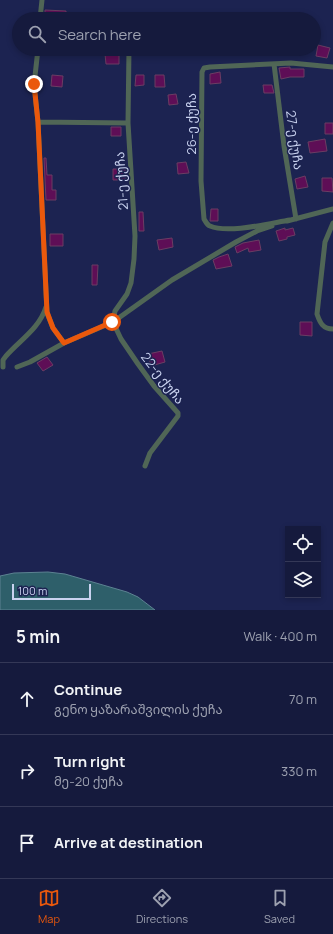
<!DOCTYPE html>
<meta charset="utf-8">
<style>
:root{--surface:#151a3d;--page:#1e2344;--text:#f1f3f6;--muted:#9da1b0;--line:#343857;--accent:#ea580c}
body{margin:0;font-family:Manrope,"Noto Sans Georgian",sans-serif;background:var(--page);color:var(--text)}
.controls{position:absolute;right:12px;bottom:12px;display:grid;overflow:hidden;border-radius:0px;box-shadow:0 2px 6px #0003}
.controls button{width:36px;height:36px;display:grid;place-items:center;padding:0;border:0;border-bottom:1px solid var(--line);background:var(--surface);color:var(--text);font:20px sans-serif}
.scale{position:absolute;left:12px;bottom:10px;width:79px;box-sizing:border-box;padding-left:4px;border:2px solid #c9d2ef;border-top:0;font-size:11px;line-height:14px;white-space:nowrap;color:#c9d2ef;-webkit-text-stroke:3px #1c2351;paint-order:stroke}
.stop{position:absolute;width:12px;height:12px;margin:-9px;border:3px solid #ea580c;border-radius:50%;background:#fff}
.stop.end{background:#ea580c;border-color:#fff;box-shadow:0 1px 4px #0008}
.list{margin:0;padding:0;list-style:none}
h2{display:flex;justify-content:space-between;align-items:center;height:52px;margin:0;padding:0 16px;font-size:17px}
h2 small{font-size:13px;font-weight:400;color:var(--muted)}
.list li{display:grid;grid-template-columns:26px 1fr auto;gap:12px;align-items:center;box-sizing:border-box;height:72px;padding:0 16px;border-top:1px solid var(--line)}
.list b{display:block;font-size:15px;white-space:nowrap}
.list p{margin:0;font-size:13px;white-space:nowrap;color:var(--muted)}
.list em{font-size:13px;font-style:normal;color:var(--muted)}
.icon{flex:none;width:22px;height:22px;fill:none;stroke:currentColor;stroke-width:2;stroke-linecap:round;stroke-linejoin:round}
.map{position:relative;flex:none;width:333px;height:610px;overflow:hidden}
.search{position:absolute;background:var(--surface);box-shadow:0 2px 6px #0003;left:12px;right:12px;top:12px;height:44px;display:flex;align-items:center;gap:10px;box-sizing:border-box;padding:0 14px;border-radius:22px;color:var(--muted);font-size:15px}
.sheet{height:268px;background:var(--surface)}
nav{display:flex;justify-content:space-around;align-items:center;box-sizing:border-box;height:56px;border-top:1px solid var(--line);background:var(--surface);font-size:11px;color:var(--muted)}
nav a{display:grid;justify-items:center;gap:2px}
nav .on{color:var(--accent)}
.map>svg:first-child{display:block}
.water{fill:#2e5f6a;stroke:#5c8292}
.building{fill:#5e0e56;stroke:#6b3d63}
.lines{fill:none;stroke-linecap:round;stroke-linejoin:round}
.minor{stroke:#506656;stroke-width:5}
.route{stroke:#ea580c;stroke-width:5}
.labels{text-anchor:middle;stroke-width:3;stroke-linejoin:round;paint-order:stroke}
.street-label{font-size:13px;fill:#c9d2ef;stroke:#1c2351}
</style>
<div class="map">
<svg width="333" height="610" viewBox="0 0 333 610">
<rect width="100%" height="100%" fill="#1c2351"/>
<path class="water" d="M 48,572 L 65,574 L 127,592 L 138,597 L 155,610 L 0,610 L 0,576 L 14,573 Z"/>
<path class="building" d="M 45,10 L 66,11 L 66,19 L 45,18 Z
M 318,45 L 330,48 L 327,58 L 316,56 Z
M 119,53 L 119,64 L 106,64 L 105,54 Z
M 290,67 L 290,69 L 304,69 L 304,77 L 290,77 L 281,79 L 279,68 Z
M 220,72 L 221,83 L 210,84 L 210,74 Z
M 52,75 L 63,76 L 62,87 L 51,86 Z
M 136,75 L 144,75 L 144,85 L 135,86 Z
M 155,75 L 164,75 L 165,87 L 155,87 Z
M 263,85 L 272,85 L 274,93 L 264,93 Z
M 176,94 L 178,104 L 169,105 L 168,95 Z
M 325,123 L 333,123 L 333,134 L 325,134 Z
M 111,127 L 121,127 L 121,136 L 111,136 Z
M 325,139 L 327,151 L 310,153 L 308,142 Z
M 44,158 L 46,158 L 47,175 L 52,175 L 52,190 L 56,190 L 56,200 L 46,200 Z
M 186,162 L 189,173 L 178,174 L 177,163 Z
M 113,169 L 125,169 L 125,180 L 113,180 Z
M 305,176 L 308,187 L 297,189 L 295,179 Z
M 322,178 L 332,178 L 333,192 L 322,191 Z
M 211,209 L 218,209 L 218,221 L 210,221 Z
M 139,212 L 143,212 L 144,231 L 139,231 Z
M 285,228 L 285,230 L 293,228 L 295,235 L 287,237 L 287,239 L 279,241 L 276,231 Z
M 50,234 L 63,234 L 63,246 L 50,246 Z
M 172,238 L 173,247 L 159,250 L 157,240 Z
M 259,240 L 261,250 L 249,252 L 248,248 L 237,253 L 235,247 L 243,243 Z
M 228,254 L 232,266 L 216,269 L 213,260 L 219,257 Z
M 92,265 L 98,265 L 97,285 L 92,285 Z
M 300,322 L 312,322 L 312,336 L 300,335 Z
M 162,351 L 165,362 L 151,366 L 148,354 Z
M 47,357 L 53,365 L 43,371 L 37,363 Z"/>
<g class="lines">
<path class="minor" d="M 40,19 L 42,0
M 130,19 L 130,18
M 38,49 L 34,85 L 38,122 L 47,313 L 53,328 L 64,343
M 129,49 L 128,123 L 135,236 L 134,259 L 131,283 L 127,294 L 115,311 L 113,322 L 121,339 L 138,364 L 154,386 L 178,413 L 178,416 L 150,453 L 145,466
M 274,64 L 284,146 L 296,219
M 38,122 L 128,123
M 290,220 C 271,223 228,234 210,226 C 207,225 206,222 204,219 L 201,181 L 202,72 L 204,68 L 210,67 L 291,63 L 333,67
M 287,221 L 333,209
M 333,223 L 325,242 L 317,314 C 320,323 323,329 333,329
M 3,367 L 3,360 L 6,356 C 20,340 39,329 46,307
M 17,367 L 30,362 L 64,343 L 113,322 L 172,280 L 236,242 L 257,231 L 272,226"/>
</g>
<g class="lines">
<path class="route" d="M 34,84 L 38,122 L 47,312 L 53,328 L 64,343 L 112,322"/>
</g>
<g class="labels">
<g class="street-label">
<text transform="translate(191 124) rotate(-90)" y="5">26-ე ქუჩა</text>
<text transform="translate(295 140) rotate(82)" y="5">27-ე ქუჩა</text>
<text transform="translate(121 181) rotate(-94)" y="5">21-ე ქუჩა</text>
<text transform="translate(163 378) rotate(52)" y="5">22-ე ქუჩა</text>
</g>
</g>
</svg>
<div class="controls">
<button><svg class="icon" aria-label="locate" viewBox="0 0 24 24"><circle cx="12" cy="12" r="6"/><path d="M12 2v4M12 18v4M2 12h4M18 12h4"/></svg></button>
<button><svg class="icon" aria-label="layers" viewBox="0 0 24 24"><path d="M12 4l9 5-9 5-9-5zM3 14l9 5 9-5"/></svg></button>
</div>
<div class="scale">100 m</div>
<div class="stop" style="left:112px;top:322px"></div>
<div class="stop end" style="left:34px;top:84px"></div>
<div class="search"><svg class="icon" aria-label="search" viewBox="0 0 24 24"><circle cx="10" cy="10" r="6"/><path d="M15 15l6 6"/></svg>Search here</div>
</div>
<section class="sheet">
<h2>5 min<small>Walk · 400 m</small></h2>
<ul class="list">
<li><svg class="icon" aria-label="ahead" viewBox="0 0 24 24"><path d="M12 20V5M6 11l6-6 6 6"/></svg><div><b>Continue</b><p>გენო ყაზარაშვილის ქუჩა</p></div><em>70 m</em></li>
<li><svg class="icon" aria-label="right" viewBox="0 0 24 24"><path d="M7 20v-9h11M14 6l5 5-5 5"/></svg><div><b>Turn right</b><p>მე-20 ქუჩა</p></div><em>330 m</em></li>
<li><svg class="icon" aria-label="arrive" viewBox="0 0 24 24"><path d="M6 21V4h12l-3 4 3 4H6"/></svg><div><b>Arrive at destination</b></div></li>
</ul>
</section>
<nav>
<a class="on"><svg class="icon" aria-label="map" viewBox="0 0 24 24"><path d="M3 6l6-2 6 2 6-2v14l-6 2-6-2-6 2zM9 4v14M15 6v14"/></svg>Map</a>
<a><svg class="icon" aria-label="directions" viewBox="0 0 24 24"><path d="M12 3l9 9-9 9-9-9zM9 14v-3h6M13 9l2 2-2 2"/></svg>Directions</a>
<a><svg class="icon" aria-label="saved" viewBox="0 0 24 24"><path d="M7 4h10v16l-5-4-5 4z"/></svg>Saved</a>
</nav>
